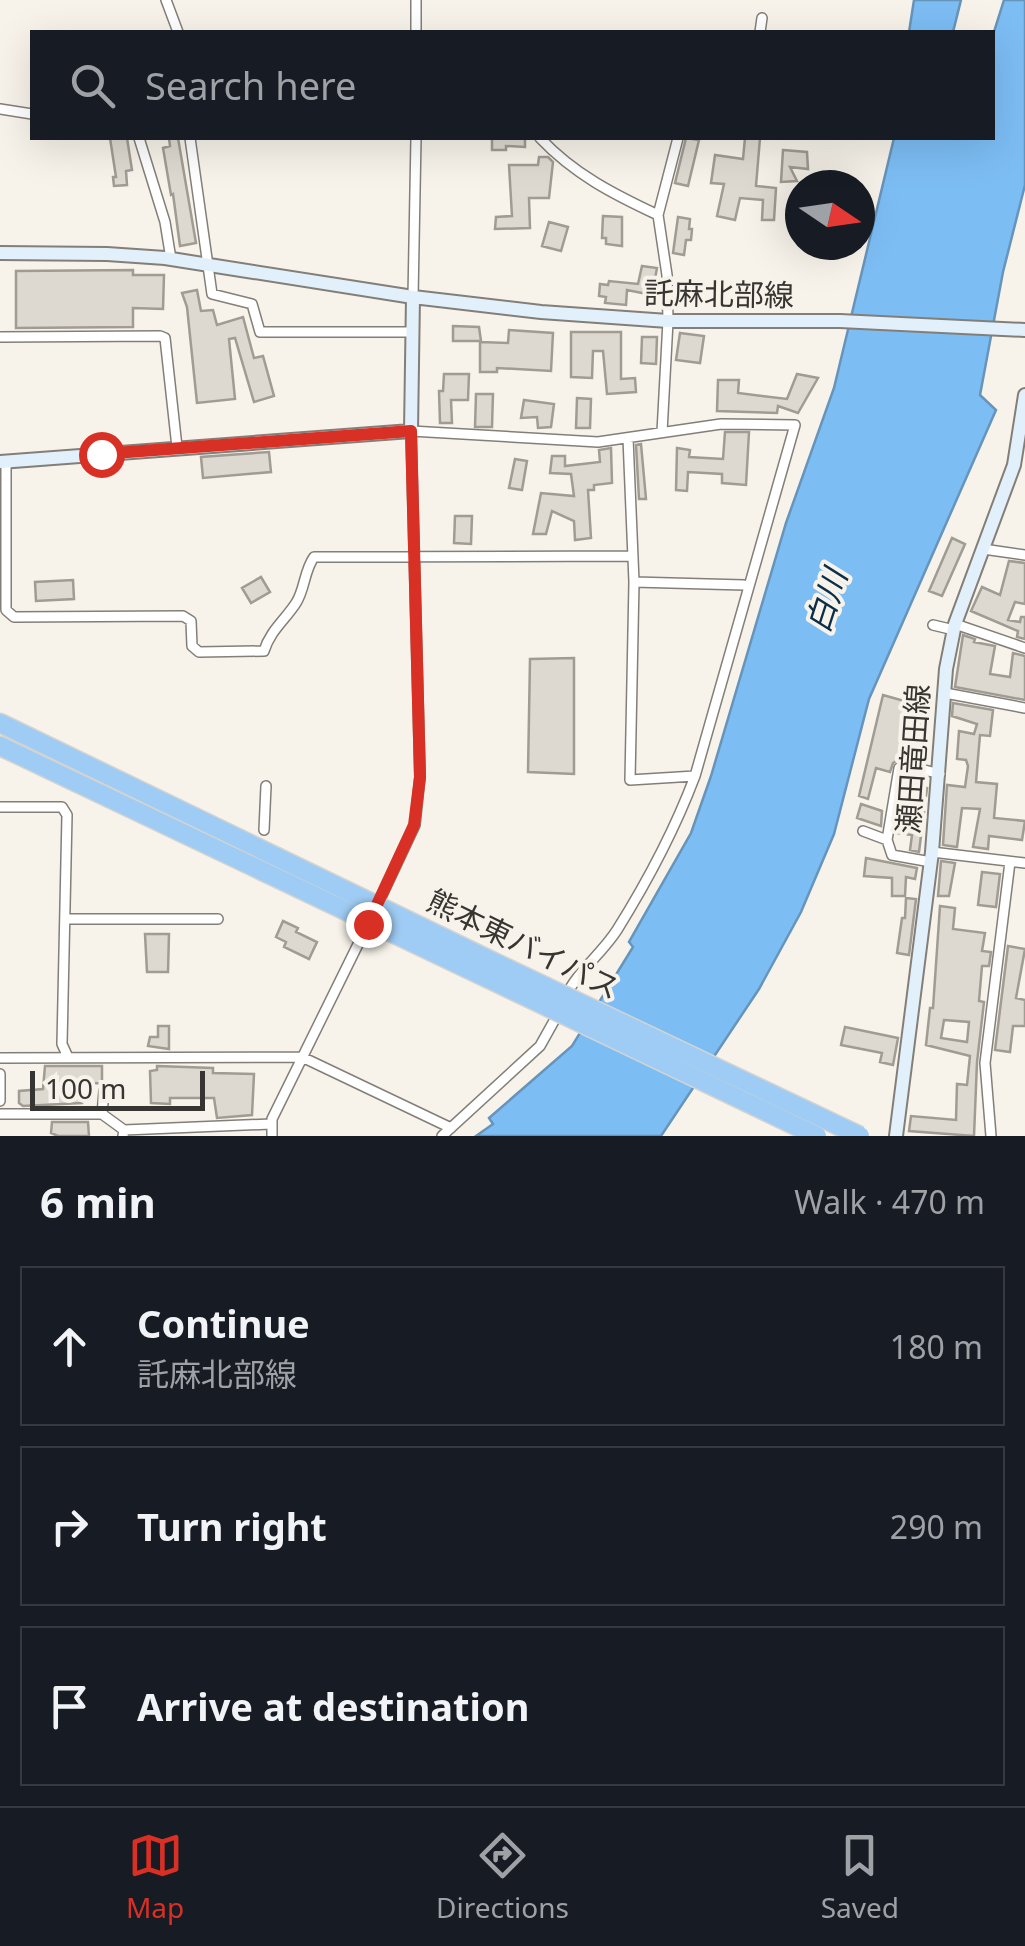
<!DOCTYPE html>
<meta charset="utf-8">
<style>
:root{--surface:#171b24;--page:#20242c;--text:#f1f3f6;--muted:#9ea1a6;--line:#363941;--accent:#d93025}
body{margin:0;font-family:"Noto Sans","Noto Sans JP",sans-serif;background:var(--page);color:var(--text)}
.compass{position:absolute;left:785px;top:170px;width:90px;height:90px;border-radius:50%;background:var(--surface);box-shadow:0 10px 40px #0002;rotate:103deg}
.scale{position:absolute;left:30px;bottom:25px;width:175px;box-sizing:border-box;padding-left:10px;border:5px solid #373532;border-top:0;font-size:28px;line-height:35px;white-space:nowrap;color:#373532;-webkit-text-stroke:8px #f7f3ea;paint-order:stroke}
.stop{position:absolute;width:30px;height:30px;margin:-22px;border:8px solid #d93025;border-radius:50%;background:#fff}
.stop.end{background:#d93025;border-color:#fff;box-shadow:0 2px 10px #0008}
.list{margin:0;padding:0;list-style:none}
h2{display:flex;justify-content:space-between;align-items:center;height:130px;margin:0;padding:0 40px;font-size:42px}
h2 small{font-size:32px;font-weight:400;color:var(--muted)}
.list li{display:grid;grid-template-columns:65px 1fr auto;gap:30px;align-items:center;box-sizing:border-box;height:160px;margin:0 20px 20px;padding:0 20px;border:2px solid var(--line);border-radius:0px}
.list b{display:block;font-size:38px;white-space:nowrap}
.list p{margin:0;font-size:32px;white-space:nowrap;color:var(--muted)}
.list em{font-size:32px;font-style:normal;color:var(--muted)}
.icon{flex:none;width:55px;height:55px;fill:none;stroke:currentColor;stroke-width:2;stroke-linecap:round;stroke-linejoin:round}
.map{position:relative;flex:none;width:1025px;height:1136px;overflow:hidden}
.search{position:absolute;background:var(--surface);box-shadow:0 10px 40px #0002;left:30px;right:30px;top:30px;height:110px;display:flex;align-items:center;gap:25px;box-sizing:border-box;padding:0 35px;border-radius:0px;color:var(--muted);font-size:38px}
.sheet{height:670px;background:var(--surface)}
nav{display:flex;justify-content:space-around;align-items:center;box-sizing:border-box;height:140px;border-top:2px solid var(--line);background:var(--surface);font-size:28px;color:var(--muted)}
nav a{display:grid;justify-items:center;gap:5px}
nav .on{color:var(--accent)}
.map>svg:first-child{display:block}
.water{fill:#7cbdf4;stroke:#6794ba;stroke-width:2.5}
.building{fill:#ddd9d0;stroke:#a09b93;stroke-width:2.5;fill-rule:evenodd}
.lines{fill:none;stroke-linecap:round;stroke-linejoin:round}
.street-casing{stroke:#837f78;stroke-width:12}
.secondary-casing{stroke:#837f78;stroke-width:16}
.highway-casing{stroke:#d3d3d2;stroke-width:21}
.street{stroke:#fff;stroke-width:9}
.secondary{stroke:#e2f0fc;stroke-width:12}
.highway{stroke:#9fccf4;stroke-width:18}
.highway-bridge-casing{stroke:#d3d3d2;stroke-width:21;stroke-linecap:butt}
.highway-bridge{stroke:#9fccf4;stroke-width:18}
.route{stroke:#d93025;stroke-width:12}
.labels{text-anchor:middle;stroke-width:8;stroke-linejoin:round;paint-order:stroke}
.street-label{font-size:30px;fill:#373532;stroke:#f7f3ea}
.water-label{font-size:32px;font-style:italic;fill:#0a2e49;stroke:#f7f3ea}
</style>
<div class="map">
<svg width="1025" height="1136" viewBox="0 0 1025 1136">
<rect width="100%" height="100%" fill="#f7f3ea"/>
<path class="water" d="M 914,0 L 961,0 L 953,32 L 909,32 Z
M 1004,0 L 1025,0 L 1025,185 L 1003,272 L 980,395 L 996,410 L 869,699 L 834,834 L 801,912 L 759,989 L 661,1136 L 476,1136 L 493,1124 L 489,1118 L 572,1046 L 633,947 L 629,942 L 691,833 L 711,776 L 786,523 L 834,388 L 894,138 L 992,138 L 993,35 Z"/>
<path class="building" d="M 110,138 L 127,138 L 132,170 L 126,171 L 127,185 L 114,186 L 113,177 L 116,177 Z
M 169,138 L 178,138 L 196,243 L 180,246 L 173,194 L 171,195 L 163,148 L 170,146 Z
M 492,138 L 525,138 L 525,147 L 506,146 L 506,150 L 492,150 Z
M 686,138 L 699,140 L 688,186 L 675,183 Z
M 745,138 L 760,138 L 756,186 L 776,188 L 774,220 L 762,220 L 763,200 L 740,198 L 735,220 L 717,216 L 724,184 L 711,183 L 715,155 L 743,159 Z
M 783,150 L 807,152 L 808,169 L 790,167 L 797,181 L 781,182 Z
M 539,157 L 548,157 L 553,162 L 549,198 L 529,198 L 530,228 L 495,229 L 496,217 L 512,216 L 509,165 L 538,165 Z
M 603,216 L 622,217 L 622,246 L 606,244 L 606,238 L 602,238 Z
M 678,217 L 690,219 L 689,229 L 692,229 L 691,240 L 686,240 L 684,255 L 673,253 Z
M 549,222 L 568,227 L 561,251 L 542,246 Z
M 642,266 L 657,268 L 652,295 L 627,290 L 626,305 L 605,303 L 606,297 L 599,296 L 600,284 L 608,285 L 609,281 L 638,284 Z
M 133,270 L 133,275 L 164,275 L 163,309 L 133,308 L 133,327 L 16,328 L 16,271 Z
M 197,290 L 201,311 L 213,310 L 217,325 L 243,317 L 254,358 L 263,356 L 274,396 L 254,402 L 235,338 L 229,339 L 235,399 L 197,403 L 187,307 L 182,293 Z
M 453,326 L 479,327 L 481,341 L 453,341 Z
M 509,330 L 553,333 L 551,371 L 497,368 L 497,372 L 480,372 L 480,342 L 508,343 Z
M 571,332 L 621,332 L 621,379 L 635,378 L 636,392 L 607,394 L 603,351 L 593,351 L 592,378 L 571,377 Z
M 680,333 L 704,336 L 700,363 L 676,360 Z
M 642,337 L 657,337 L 656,364 L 641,363 Z
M 444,374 L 469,374 L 468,400 L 451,400 L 452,423 L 440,423 L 439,391 L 443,391 Z
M 797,374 L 818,378 L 798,413 L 778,406 L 777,413 L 717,411 L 718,380 L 739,380 L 738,393 L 787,399 Z
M 476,394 L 493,394 L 492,427 L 475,427 Z
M 577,398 L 591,399 L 590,428 L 576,428 Z
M 524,400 L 554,404 L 551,427 L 538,428 L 537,417 L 521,418 Z
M 725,432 L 749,432 L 746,485 L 722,483 L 722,474 L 688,472 L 687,491 L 676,490 L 677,448 L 690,450 L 689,457 L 723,459 Z
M 641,444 L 646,499 L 639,499 L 636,445 Z
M 611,448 L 612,483 L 594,485 L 594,490 L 588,490 L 591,538 L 575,540 L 574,521 L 552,511 L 546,534 L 533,534 L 541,493 L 574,496 L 571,474 L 550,473 L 552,456 L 565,456 L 565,466 L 600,462 L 599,450 Z
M 269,452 L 271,472 L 203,478 L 201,457 Z
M 515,459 L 527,461 L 522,490 L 509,488 Z
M 455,516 L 472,516 L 471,544 L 454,543 Z
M 952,538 L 965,544 L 942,596 L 929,591 Z
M 1009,561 L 1025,563 L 1025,604 L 1015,602 L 1008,620 L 1020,622 L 1021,617 L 1025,617 L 1025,639 L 1017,637 L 1018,631 L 971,611 L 982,587 L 1000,595 Z
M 261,577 L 270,592 L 251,603 L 242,588 Z
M 73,580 L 74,599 L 36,601 L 35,582 Z
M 963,635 L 975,639 L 974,642 L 995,646 L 990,674 L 1010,677 L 1013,653 L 1025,656 L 1025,700 L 955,687 Z
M 574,658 L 574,774 L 528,772 L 530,659 Z
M 883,695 L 908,702 L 903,720 L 923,724 L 919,747 L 927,748 L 925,757 L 921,756 L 920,761 L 903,757 L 893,763 L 890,772 L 876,768 L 868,799 L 859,796 Z
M 953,703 L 993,710 L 990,736 L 980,735 L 976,782 L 997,784 L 994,818 L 1025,821 L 1022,840 L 989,836 L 988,849 L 973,847 L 980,809 L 962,808 L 957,847 L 943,845 L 947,785 L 965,787 L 968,766 L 966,760 L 957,759 L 959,731 L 974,734 L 977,724 L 952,716 Z
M 906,774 L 918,777 L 920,787 L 927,788 L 919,852 L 910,850 L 912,835 L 896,833 L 899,820 L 907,821 L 911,792 L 903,791 Z
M 861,804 L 882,811 L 881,826 L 857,818 Z
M 866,858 L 917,868 L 915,879 L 906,877 L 905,896 L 892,896 L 892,878 L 864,876 Z
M 941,861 L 955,863 L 949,896 L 938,896 Z
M 982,872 L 1000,874 L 996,907 L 978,905 Z
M 906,898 L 916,899 L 909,955 L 897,953 L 902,918 L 905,918 Z
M 940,906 L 955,908 L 953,929 L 985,933 L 982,951 L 991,952 L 989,966 L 982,966 L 979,1001 L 984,1002 L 977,1062 L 974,1136 L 909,1131 L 911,1116 L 956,1120 L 957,1084 L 967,1085 L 970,1056 L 926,1045 L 930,1008 L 933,1008 ZM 944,1020 L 969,1022 L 967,1042 L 941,1038 Z
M 283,921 L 298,928 L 296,932 L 317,942 L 309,959 L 284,947 L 286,942 L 276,937 Z
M 145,934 L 169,934 L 168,972 L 147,972 Z
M 1008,946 L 1025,949 L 1016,998 L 1025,1000 L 1025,1026 L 1013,1026 L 1010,1052 L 995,1050 Z
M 158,1026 L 169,1026 L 169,1049 L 148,1046 L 150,1037 L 158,1037 Z
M 845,1027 L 898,1038 L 893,1065 L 880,1062 L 882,1053 L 841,1045 Z
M 45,1066 L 102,1066 L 102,1083 L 81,1084 L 82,1103 L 23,1106 L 19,1103 L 19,1091 L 43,1089 Z
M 157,1066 L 213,1068 L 213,1073 L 254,1074 L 252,1115 L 217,1118 L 214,1098 L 170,1098 L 170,1104 L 151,1103 L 150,1071 L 157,1070 Z
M 52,1122 L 88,1122 L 89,1136 L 58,1136 L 51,1133 Z"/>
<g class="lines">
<g class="street-casing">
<path id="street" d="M 166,0 L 178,32
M 416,0 L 416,32
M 760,32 L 762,18
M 0,109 L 32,114
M 139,138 L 165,222 L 171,259
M 190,138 L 212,294 L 252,304 L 260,332 L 412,332
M 540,138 C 574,174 613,194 658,215
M 413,297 L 416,138
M 0,337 L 160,336 L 165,338 L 177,447
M 662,432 L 668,321 L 667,275 L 658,215 L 678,138
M 6,462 L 6,610 L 14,617 L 183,616 L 191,621 L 192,646 L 199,652 L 264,651 C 270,631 285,620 296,603 C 305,589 304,571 314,557 L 632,556
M 983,549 L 1025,555
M 634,582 L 744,585
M 955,624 L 1025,648
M 933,625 L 954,630
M 945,693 L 1025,708
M 0,807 L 62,807 L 67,815 L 62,1044 L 67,1055
M 264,830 L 266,786
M 863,831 L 887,840
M 932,852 L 1025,863
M 931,862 L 892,855 L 887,840 L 899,768 L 905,765 L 940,774
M 376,908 L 415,825 L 420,777 L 411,431 L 598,442 L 721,424 L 795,425 L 695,776
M 67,919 L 218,919
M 565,998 C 577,971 601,955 617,930 C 647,882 675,829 695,776 L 630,780 L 634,582 L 628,438
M 0,1058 L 302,1057 L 451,1128
M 0,1074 L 0,1101
M 104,1091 L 102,1114 L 124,1130
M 0,1114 L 102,1114
M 123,1136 L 124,1130 L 271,1124
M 272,1136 L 272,1119 L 369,922
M 442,1136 L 540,1046 L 559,1012
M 991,1136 L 985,1063 L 1010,862"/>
</g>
<g class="secondary-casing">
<path id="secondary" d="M 0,253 L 107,254 L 165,258 L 413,297 L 541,312 L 668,321 L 840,321 L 1025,330
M 0,462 L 411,431 L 413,297
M 896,1136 L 932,852 L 946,669 L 955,624 L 1014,465 L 1025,395"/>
</g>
<g class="highway-casing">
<path id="highway" d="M 0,723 L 496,963
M 0,746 L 487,978"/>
</g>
<use href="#street" class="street"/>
<use href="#secondary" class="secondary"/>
<use href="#highway" class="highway"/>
<g class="highway-bridge-casing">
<path id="highway-bridge" d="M 496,963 L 860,1136
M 487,978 L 817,1136"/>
</g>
<use href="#highway-bridge" class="highway-bridge"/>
</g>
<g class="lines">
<path class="route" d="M 101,454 L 411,431 L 420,777 L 414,825 L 368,924"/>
</g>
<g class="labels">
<g class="street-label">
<text transform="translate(719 295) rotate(1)" y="10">託麻北部線</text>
<text transform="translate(914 759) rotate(-86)" y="10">瀬田竜田線</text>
<text transform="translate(523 945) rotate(26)" y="10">熊本東バイパス</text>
</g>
<g class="water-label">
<text transform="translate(827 601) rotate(-72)" y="11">白川</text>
</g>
</g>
</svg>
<svg class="compass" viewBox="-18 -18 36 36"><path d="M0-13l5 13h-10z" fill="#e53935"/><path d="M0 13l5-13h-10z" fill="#9ea1a6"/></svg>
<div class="scale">100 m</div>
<div class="stop" style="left:101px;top:454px"></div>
<div class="stop end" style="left:368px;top:924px"></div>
<div class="search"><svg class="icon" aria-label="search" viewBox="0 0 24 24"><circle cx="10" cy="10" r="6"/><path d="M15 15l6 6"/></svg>Search here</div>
</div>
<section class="sheet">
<h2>6 min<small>Walk · 470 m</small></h2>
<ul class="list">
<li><svg class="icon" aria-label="ahead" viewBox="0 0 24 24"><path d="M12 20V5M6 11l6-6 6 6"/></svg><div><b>Continue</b><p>託麻北部線</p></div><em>180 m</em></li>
<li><svg class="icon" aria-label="right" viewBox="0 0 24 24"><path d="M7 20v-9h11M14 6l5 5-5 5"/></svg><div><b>Turn right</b></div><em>290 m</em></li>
<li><svg class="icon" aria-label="arrive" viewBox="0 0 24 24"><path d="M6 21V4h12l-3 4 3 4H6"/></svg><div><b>Arrive at destination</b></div></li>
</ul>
</section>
<nav>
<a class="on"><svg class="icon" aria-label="map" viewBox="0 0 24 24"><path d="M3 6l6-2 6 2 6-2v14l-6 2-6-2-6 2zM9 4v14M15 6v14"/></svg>Map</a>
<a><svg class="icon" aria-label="directions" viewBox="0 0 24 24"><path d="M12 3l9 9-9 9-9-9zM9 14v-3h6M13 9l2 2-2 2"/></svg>Directions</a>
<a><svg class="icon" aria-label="saved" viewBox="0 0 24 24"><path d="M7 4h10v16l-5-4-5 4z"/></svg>Saved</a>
</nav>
